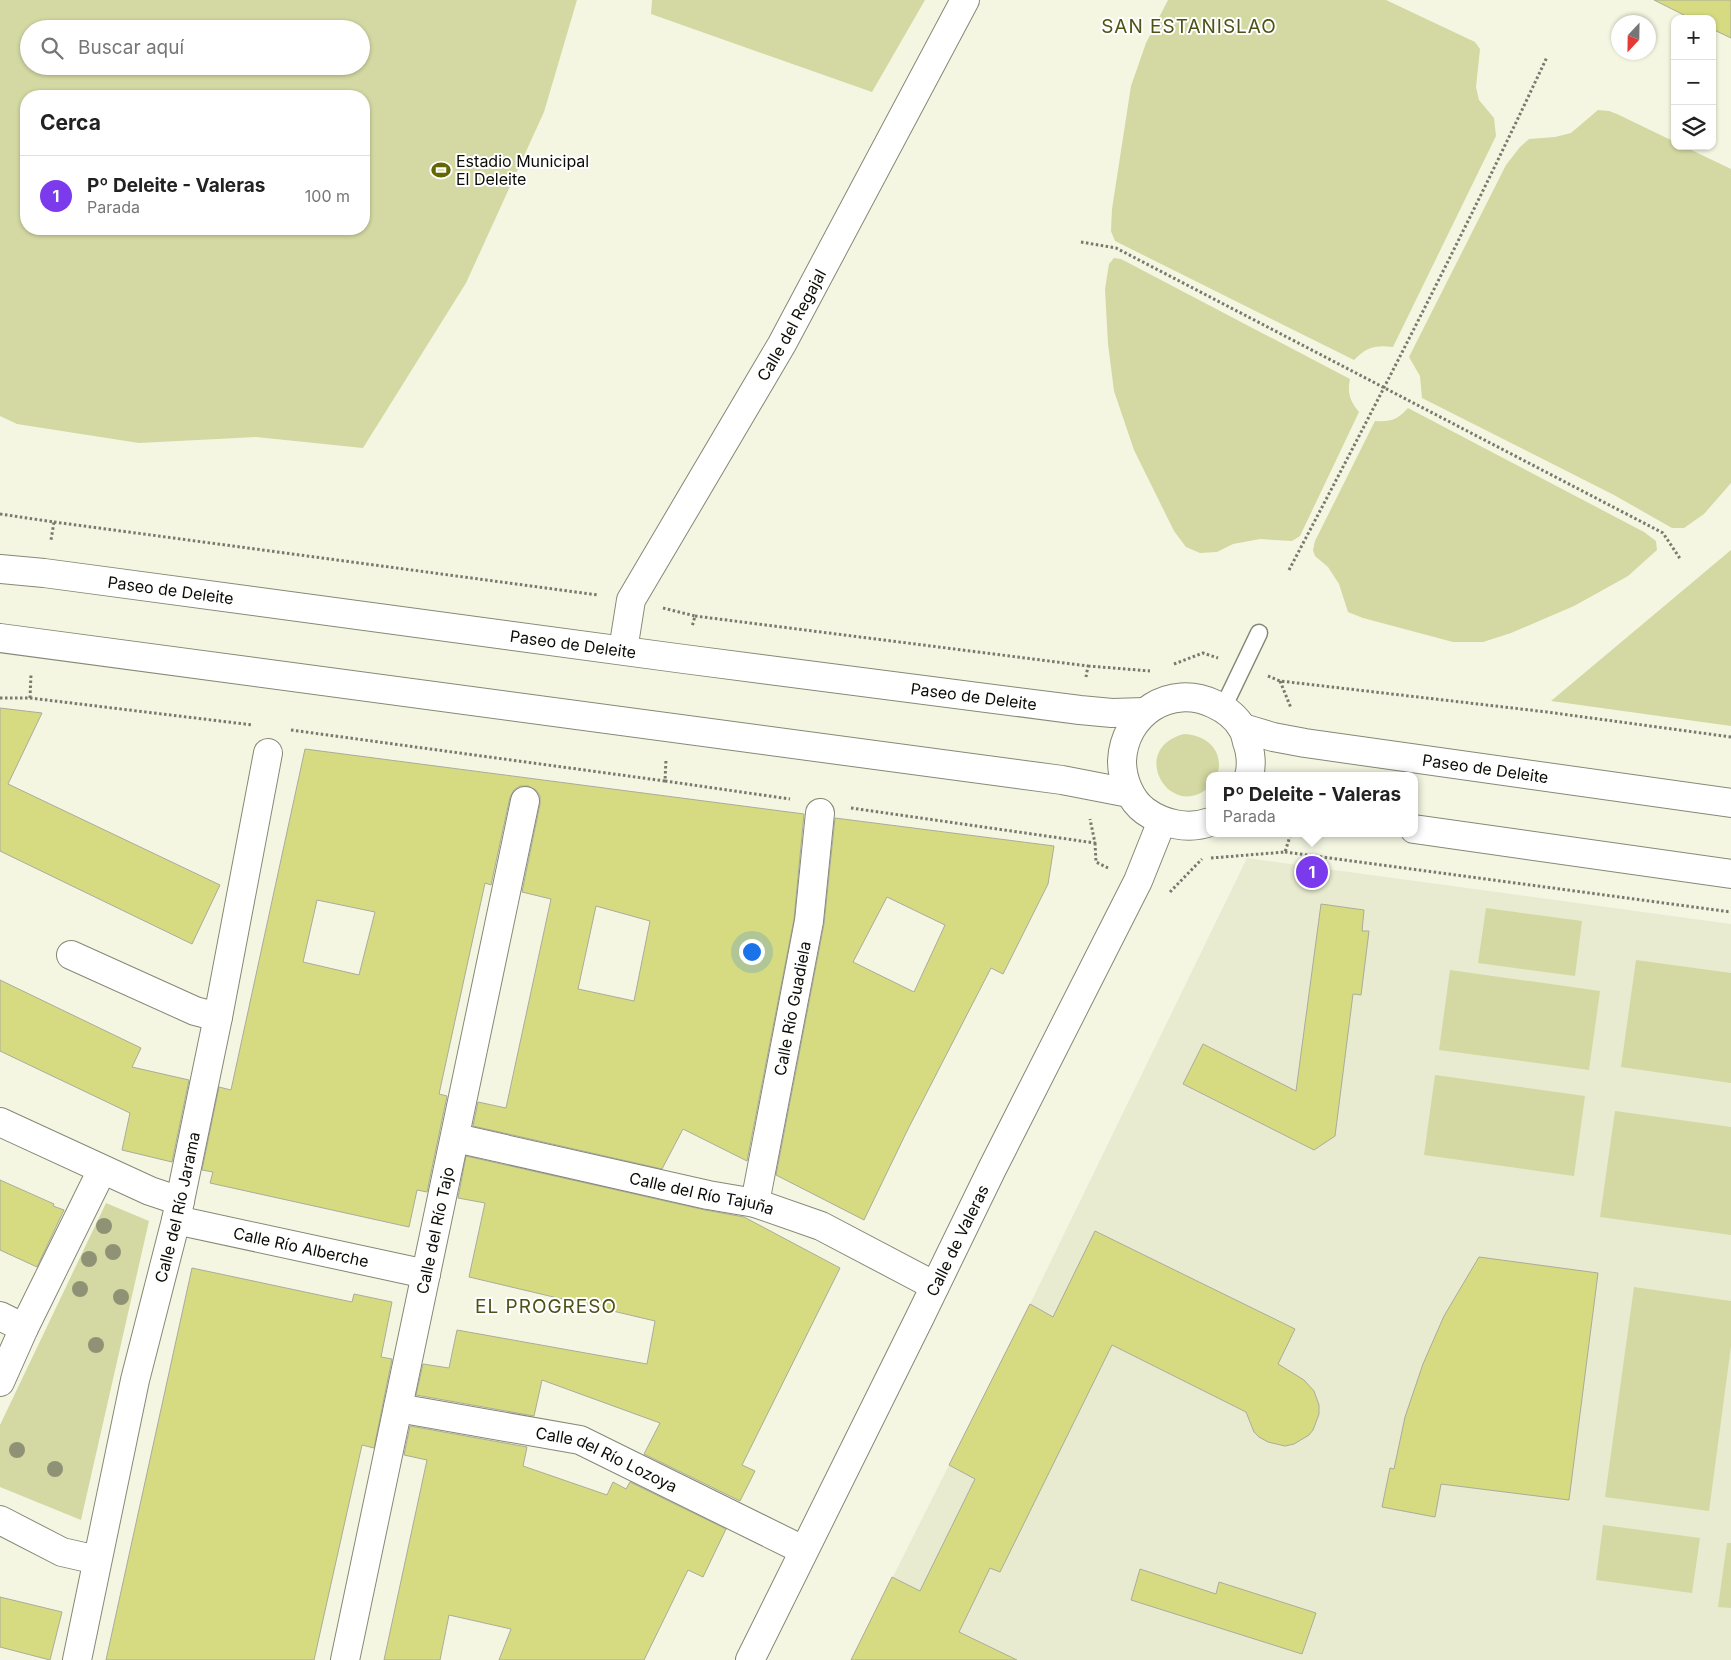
<!DOCTYPE html>
<html lang="es">
<meta charset="utf-8">
<style>
:root{--surface:#fff;--page:#f6f6f6;--text:#222;--muted:#767676;--line:#e0e0e0;--accent:#7c3aed}
body{margin:0;font-family:Inter,sans-serif;background:var(--page);color:var(--text)}
.controls{position:absolute;right:15px;top:15px;display:grid;overflow:hidden;border-radius:10px;box-shadow:0 1px 4px #0004}
.controls button{width:45px;height:45px;display:grid;place-items:center;padding:0;border:0;border-bottom:1px solid var(--line);background:var(--surface);color:var(--text);font:25px sans-serif}
.compass{position:absolute;left:1611px;top:15px;width:45px;height:45px;border-radius:50%;background:var(--surface);box-shadow:0 1px 4px #0004;rotate:202deg}
.you{position:absolute;left:751px;top:951px;width:18px;height:18px;margin:-12px;border:4px solid #fff;border-radius:50%;background:#1a73e8;box-shadow:0 0 0 8px #1a73e833}
.badge{display:grid;place-items:center;width:32px;height:32px;border-radius:50%;background:var(--accent);color:#fff;font-size:16px;font-weight:700}
.pin{position:absolute;translate:-50% -50%;border:2px solid #fff;box-shadow:0 1px 5px #0006}
.popup{position:absolute;left:1206px;top:772px;width:212px;height:65px;box-sizing:border-box;display:grid;place-content:center;border-radius:10px;background:var(--surface);filter:drop-shadow(0 1px 4px #0005);font-size:16px;white-space:nowrap;color:var(--muted)}
.popup b{font-size:19px;color:var(--text)}
.popup::after{content:'';position:absolute;left:50%;top:100%;margin-left:-10px;border:10px solid transparent;border-top-color:var(--surface)}
.list{margin:0;padding:0;list-style:none}
h2{display:flex;justify-content:space-between;align-items:center;height:65px;margin:0;padding:0 20px;font-size:21px}
h2 small{font-size:16px;font-weight:400;color:var(--muted)}
.list li{display:grid;grid-template-columns:32px 1fr auto;gap:15px;align-items:center;box-sizing:border-box;height:80px;padding:0 20px;border-top:1px solid var(--line)}
.list b{display:block;font-size:19px;white-space:nowrap}
.list p{margin:0;font-size:16px;white-space:nowrap;color:var(--muted)}
.list em{font-size:16px;font-style:normal;color:var(--muted)}
.icon{flex:none;width:28px;height:28px;fill:none;stroke:currentColor;stroke-width:2;stroke-linecap:round;stroke-linejoin:round}
.map{position:relative;flex:none;width:1731px;height:1660px;overflow:hidden}
.search{position:absolute;background:var(--surface);box-shadow:0 1px 4px #0004;left:20px;top:20px;width:350px;height:55px;display:flex;align-items:center;gap:12px;box-sizing:border-box;padding:0 18px;border-radius:28px;color:var(--muted);font-size:19px}
.panel{position:absolute;background:var(--surface);box-shadow:0 1px 4px #0004;left:20px;top:90px;width:350px;height:145px;border-radius:20px}
.map>svg:first-child{display:block}
.built{fill:#e8ebd0}
.green{fill:#d4d8a2;fill-rule:evenodd}
.building{fill:#d6db82;stroke:#aaac9a;fill-rule:evenodd}
.lines{fill:none;stroke-linecap:round;stroke-linejoin:round}
.service-casing{stroke:#868876;stroke-width:19}
.minor-casing{stroke:#868876;stroke-width:30}
.secondary-casing{stroke:#868876;stroke-width:30}
.path{stroke:#797a6e;stroke-width:3;stroke-dasharray:2.5 2.5;stroke-linecap:butt}
.service{stroke:#fff;stroke-width:16}
.minor{stroke:#fff;stroke-width:28}
.secondary{stroke:#fff;stroke-width:28}
.tree{fill:#909275}
.labels{text-anchor:middle;stroke-width:4;stroke-linejoin:round;paint-order:stroke}
.poi-label{font-size:16px;fill:#0c0c06;stroke:#fff;text-anchor:start}
.street-label{font-size:16px;fill:#0c0c06;stroke:#fff}
.quarter-label{font-size:19px;letter-spacing:1px;fill:#4f5216;stroke:#fff}
</style>
<div class="map">
<svg width="1731" height="1660" viewBox="0 0 1731 1660">
<rect width="100%" height="100%" fill="#f4f6e2"/>
<path class="built" d="M 1247,858 L 1731,924 L 1731,1660 L 851,1660 L 1030,1304 Z"/>
<path class="green" d="M 0,0 L 577,0 L 544,112 L 466,283 L 363,448 L 256,437 L 139,443 L 17,424 L 0,416 ZM 29,29 L 361,29 L 361,66 L 29,66 ZM 26,96 L 364,96 L 364,229 L 26,229 Z
M 652,0 L 925,0 L 872,92 L 651,14 Z
M 1168,0 L 1386,0 L 1475,42 L 1480,49 L 1476,87 L 1479,100 L 1494,118 L 1496,136 L 1393,347 C 1375,345 1367,347 1354,360 L 1115,241 L 1111,231 L 1112,209 L 1131,86 L 1146,43 Z
M 1598,110 L 1609,111 L 1617,114 L 1675,142 L 1675,146 L 1683,146 L 1731,169 L 1731,483 L 1704,514 L 1684,528 L 1672,528 L 1614,495 L 1422,398 L 1420,376 L 1409,357 L 1506,165 L 1520,147 L 1529,139 L 1555,137 L 1571,133 Z
M 1114,258 L 1121,259 L 1350,379 C 1347,393 1350,401 1359,412 L 1300,536 L 1292,541 L 1260,539 L 1233,544 L 1217,552 L 1200,553 L 1186,547 L 1174,531 L 1134,450 L 1114,391 L 1108,344 L 1105,289 L 1109,264 Z
M 1408,408 L 1644,532 L 1656,541 L 1657,550 L 1628,576 L 1574,606 L 1511,633 L 1483,642 L 1453,642 L 1363,618 L 1348,612 L 1339,584 L 1328,567 L 1315,556 L 1313,550 L 1315,541 L 1375,421 C 1391,422 1397,420 1408,408 Z
M 1731,550 L 1731,726 L 1551,701 Z
M 1184,734 C 1207,735 1225,751 1217,776 L 1210,776 L 1209,787 C 1170,822 1127,749 1184,734 Z
M 1486,908 L 1582,921 L 1575,976 L 1478,963 Z
M 1636,960 L 1731,973 L 1731,1083 L 1621,1067 Z
M 1450,970 L 1600,991 L 1589,1070 L 1439,1050 Z
M 1435,1075 L 1585,1096 L 1574,1176 L 1424,1155 Z
M 1615,1111 L 1731,1127 L 1731,1235 L 1600,1217 Z
M 106,1203 L 149,1221 L 81,1520 L 0,1487 L 0,1425 Z
M 1634,1287 L 1731,1301 L 1731,1346 L 1709,1511 L 1605,1497 Z
M 1603,1525 L 1700,1538 L 1692,1593 L 1596,1580 Z
M 1727,1543 L 1731,1543 L 1731,1608 L 1718,1607 Z"/>
<path class="building" d="M 1654,0 L 1731,0 L 1731,38 L 1712,29 L 1712,19 L 1692,19 Z
M 0,708 L 42,713 L 8,784 L 220,885 L 192,944 L 0,851 Z
M 305,749 L 804,814 L 794,919 L 747,1161 L 683,1129 L 662,1169 L 473,1126 L 478,1102 L 506,1108 L 551,899 L 522,892 L 540,804 L 540,796 L 536,790 L 528,786 L 520,786 L 514,790 L 510,797 L 491,885 L 485,883 L 439,1094 L 447,1096 L 427,1192 L 417,1190 L 409,1227 L 210,1183 L 213,1172 L 202,1170 L 219,1087 L 231,1090 ZM 317,900 L 375,912 L 359,975 L 303,962 ZM 596,906 L 650,921 L 634,1001 L 578,989 Z
M 835,818 L 1054,846 L 1048,884 L 1003,974 L 991,968 L 908,1129 L 864,1220 L 776,1175 L 824,924 ZM 887,897 L 945,925 L 914,992 L 853,962 Z
M 1321,904 L 1364,910 L 1362,931 L 1369,931 L 1361,995 L 1353,994 L 1335,1136 L 1314,1150 L 1183,1084 L 1203,1044 L 1296,1091 Z
M 0,980 L 141,1048 L 132,1067 L 189,1080 L 172,1162 L 122,1150 L 130,1113 L 0,1051 Z
M 466,1156 L 705,1210 L 744,1217 L 840,1268 L 742,1465 L 755,1471 L 740,1501 L 644,1454 L 660,1423 L 542,1380 L 534,1416 L 416,1395 L 423,1364 L 449,1368 L 457,1330 L 647,1364 L 655,1321 L 469,1277 L 485,1203 L 458,1198 Z
M 0,1180 L 54,1204 L 53,1206 L 64,1210 L 37,1267 L 0,1250 Z
M 1095,1231 L 1295,1329 L 1278,1364 L 1304,1380 L 1314,1391 L 1319,1405 L 1319,1414 L 1313,1430 L 1309,1435 L 1294,1444 L 1285,1446 L 1268,1442 L 1259,1437 L 1254,1432 L 1246,1412 L 1112,1345 L 1000,1572 L 990,1568 L 959,1632 L 1017,1660 L 851,1660 L 892,1577 L 920,1591 L 975,1479 L 949,1465 L 1030,1304 L 1053,1317 Z
M 1479,1257 L 1598,1273 L 1569,1500 L 1441,1484 L 1435,1517 L 1382,1507 L 1390,1468 L 1394,1469 L 1405,1417 L 1423,1364 L 1444,1316 Z
M 192,1268 L 352,1302 L 354,1294 L 392,1302 L 381,1357 L 392,1359 L 374,1448 L 362,1445 L 314,1660 L 106,1660 Z
M 410,1426 L 527,1447 L 523,1466 L 607,1495 L 613,1482 L 626,1489 L 630,1482 L 726,1529 L 703,1577 L 688,1570 L 644,1660 L 499,1660 L 511,1629 L 449,1615 L 440,1660 L 384,1660 L 427,1460 L 404,1455 Z
M 1140,1569 L 1216,1594 L 1219,1582 L 1316,1613 L 1302,1654 L 1131,1600 Z
M 0,1597 L 62,1612 L 50,1660 L 0,1647 Z"/>
<g class="lines">
<g class="service-casing">
<path id="service" d="M 1223,708 L 1259,633"/>
</g>
<g class="minor-casing">
<g id="minor">
<path id="s1" d="M 623,650 L 631,600 L 782,344 L 965,0"/>
<path d="M 71,955 L 195,1011 L 218,1017"/>
<path d="M 0,1122 L 150,1191 L 180,1201"/>
<path id="s2" d="M 456,1138 L 708,1195 L 755,1203 L 821,1226 L 935,1286"/>
<path id="s3" d="M 755,1203 L 809,921 L 820,813"/>
<path id="s4" d="M 176,1220 L 426,1274"/>
<path d="M 0,1316 L 24,1328"/>
<path d="M 0,1382 L 24,1328 L 102,1170"/>
<path id="s5" d="M 398,1408 L 580,1440 L 803,1550"/>
<path d="M 0,1520 L 62,1552 L 97,1560"/>
<path id="s6" d="M 77,1660 L 135,1380 L 176,1220 L 218,1017 L 268,753"/>
<path id="s7" d="M 345,1660 L 525,801"/>
<path id="s8" d="M 750,1660 L 920,1317 L 992,1169 L 1138,881 L 1162,821"/>
</g>
</g>
<g class="secondary-casing">
<g id="secondary">
<path id="s9" d="M 0,569 L 44,573 L 684,659 L 1080,710 L 1112,713 L 1145,712"/>
<path d="M 0,638 L 1062,780 L 1129,793"/>
<path id="s10" d="M 1243,728 L 1273,737 L 1305,743 L 1731,803"/>
<path d="M 1210,822 C 1188,830 1163,824 1145,811 C 1130,800 1122,779 1122,761 C 1124,714 1170,683 1214,704 C 1225,709 1236,717 1242,728 C 1245,732 1246,738 1247,742 C 1251,752 1252,766 1249,776"/>
<path d="M 1414,829 L 1731,874"/>
</g>
</g>
<path class="path" d="M 1081,242 L 1116,248 L 1663,533 L 1681,560
M 0,514 L 54,522 L 51,540
M 54,522 L 598,595
M 1289,570 C 1378,401 1466,230 1547,57
M 663,608 L 695,616 L 692,627
M 695,616 L 1088,666 L 1086,677
M 1174,664 L 1203,653 L 1218,658
M 1088,666 L 1150,671
M 1268,676 L 1280,681 L 1547,712 L 1731,737
M 1280,681 L 1291,708
M 0,698 L 30,698 L 31,674
M 30,698 L 253,725
M 291,730 L 665,781 L 666,759
M 665,781 L 790,799
M 851,808 L 1095,843 L 1090,819
M 1095,843 L 1096,862 L 1108,868
M 1285,852 L 1731,912
M 1211,858 L 1285,852 L 1291,833
M 1170,892 L 1202,859"/>
<use href="#service" class="service"/>
<use href="#minor" class="minor"/>
<use href="#secondary" class="secondary"/>
</g>
<g class="tree">
<circle cx="104" cy="1226" r="8"/>
<circle cx="113" cy="1252" r="8"/>
<circle cx="89" cy="1259" r="8"/>
<circle cx="80" cy="1289" r="8"/>
<circle cx="121" cy="1297" r="8"/>
<circle cx="96" cy="1345" r="8"/>
<circle cx="17" cy="1450" r="8"/>
<circle cx="55" cy="1469" r="8"/>
</g>
<defs>
<g id="stadium-bare" transform="scale(1.5)"><path d="M0-5a6.5 5 0 1 0 0 10a6.5 5 0 1 0 0-10ZM-3.5-1.8h7v3.6h-7Z" fill="#646602" stroke="#fff" stroke-width="2.5" paint-order="stroke"/></g>
</defs>
<g fill-rule="evenodd">
<use href="#stadium-bare" x="441" y="170"/>
</g>
<g class="labels">
<g class="poi-label">
<text x="456" y="167">Estadio Municipal<tspan x="456" dy="18">El Deleite</tspan></text>
</g>
<g class="street-label">
<text dy="6" stroke="none"><textPath href="#s1" startOffset="369">Calle del Regajal</textPath></text>
<text dy="6" stroke="none"><textPath href="#s9" startOffset="172">Paseo de Deleite</textPath></text>
<text dy="6" stroke="none"><textPath href="#s9" startOffset="578">Paseo de Deleite</textPath></text>
<text dy="6" stroke="none"><textPath href="#s9" startOffset="982">Paseo de Deleite</textPath></text>
<text dy="6" stroke="none"><textPath href="#s10" startOffset="246">Paseo de Deleite</textPath></text>
<text dy="6" stroke="none"><textPath href="#s3" startOffset="198">Calle Río Guadiela</textPath></text>
<text dy="6" stroke="none"><textPath href="#s2" startOffset="252">Calle del Río Tajuña</textPath></text>
<text dy="6" stroke="none"><textPath href="#s6" startOffset="464">Calle del Río Jarama</textPath></text>
<text dy="6" stroke="none"><textPath href="#s7" startOffset="439">Calle del Río Tajo</textPath></text>
<text dy="6" stroke="none"><textPath href="#s8" startOffset="468">Calle de Valeras</textPath></text>
<text dy="6" stroke="none"><textPath href="#s4" startOffset="128">Calle Río Alberche</textPath></text>
<text dy="6" stroke="none"><textPath href="#s5" startOffset="216">Calle del Río Lozoya</textPath></text>
</g>
<g class="quarter-label">
<text x="1189" y="33">SAN ESTANISLAO</text>
<text x="546" y="1313">EL PROGRESO</text>
</g>
</g>
</svg>
<div class="controls">
<button>+</button>
<button>−</button>
<button><svg class="icon" aria-label="layers" viewBox="0 0 24 24"><path d="M12 4l9 5-9 5-9-5zM3 14l9 5 9-5"/></svg></button>
</div>
<svg class="compass" viewBox="-18 -18 36 36"><path d="M0-13l5 13h-10z" fill="#e53935"/><path d="M0 13l5-13h-10z" fill="#767676"/></svg>
<div class="you"></div>
<div class="pin badge" style="left:1312px;top:872px">1</div>
<div class="popup"><b>Pº Deleite - Valeras</b>Parada</div>
<div class="search"><svg class="icon" aria-label="search" viewBox="0 0 24 24"><circle cx="10" cy="10" r="6"/><path d="M15 15l6 6"/></svg>Buscar aquí</div>
<section class="panel">
<h2>Cerca<small></small></h2>
<ul class="list">
<li><span class="badge">1</span><div><b>Pº Deleite - Valeras</b><p>Parada</p></div><em>100 m</em></li>
</ul>
</section>
</div>
